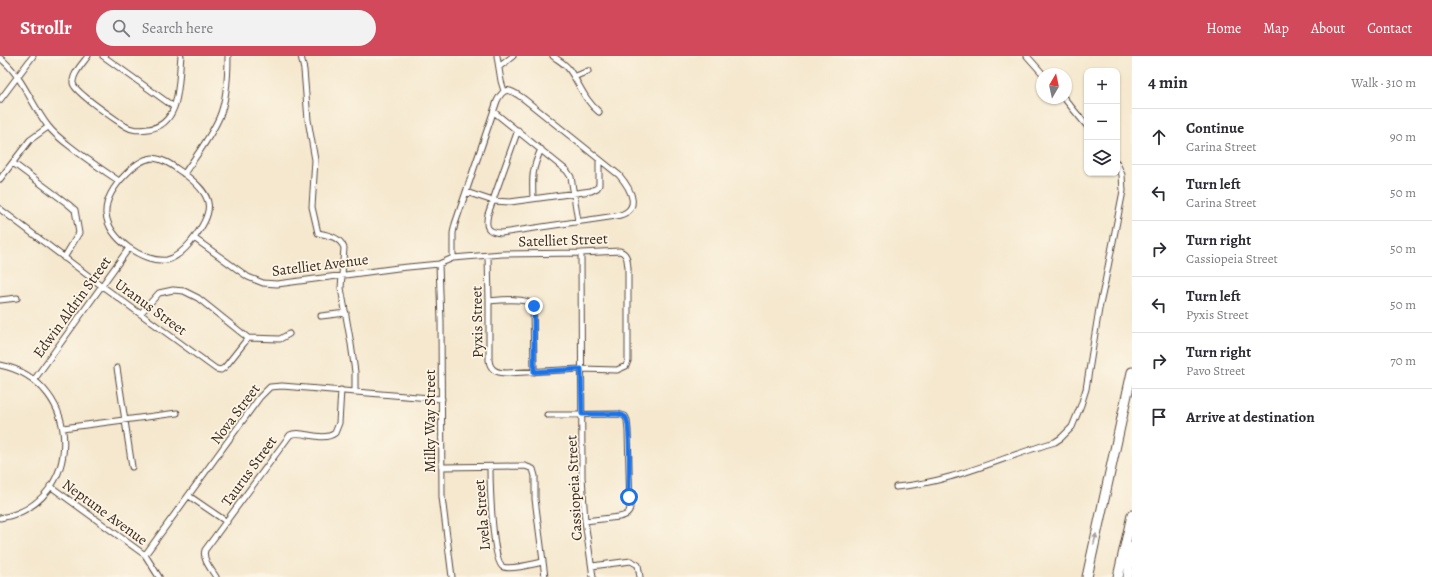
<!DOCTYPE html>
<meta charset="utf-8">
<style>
:root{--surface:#fff;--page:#f2f2f3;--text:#2b2b33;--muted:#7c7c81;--line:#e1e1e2;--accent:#d1495b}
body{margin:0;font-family:Alegreya,serif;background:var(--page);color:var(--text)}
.controls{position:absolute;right:12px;top:12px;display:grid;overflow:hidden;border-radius:8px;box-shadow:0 1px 3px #0004}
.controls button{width:36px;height:36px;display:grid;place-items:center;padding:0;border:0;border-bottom:1px solid var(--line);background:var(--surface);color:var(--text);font:20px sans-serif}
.compass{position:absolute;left:1036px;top:12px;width:36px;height:36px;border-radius:50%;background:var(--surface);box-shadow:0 1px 3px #0004;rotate:9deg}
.stop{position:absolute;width:12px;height:12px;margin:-9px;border:3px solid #1a73e8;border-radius:50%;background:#fff}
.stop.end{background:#1a73e8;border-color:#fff;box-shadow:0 1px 4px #0008}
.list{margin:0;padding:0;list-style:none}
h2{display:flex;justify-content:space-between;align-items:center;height:52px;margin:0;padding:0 16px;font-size:17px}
h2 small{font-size:13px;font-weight:400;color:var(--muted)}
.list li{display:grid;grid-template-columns:26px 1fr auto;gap:12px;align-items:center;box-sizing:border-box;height:56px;padding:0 16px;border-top:1px solid var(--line)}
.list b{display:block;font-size:15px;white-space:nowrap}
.list p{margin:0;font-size:13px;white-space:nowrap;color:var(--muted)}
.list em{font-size:13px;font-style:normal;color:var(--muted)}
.icon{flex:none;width:22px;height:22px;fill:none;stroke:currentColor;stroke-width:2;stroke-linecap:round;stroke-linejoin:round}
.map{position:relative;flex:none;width:1132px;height:521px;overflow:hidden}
header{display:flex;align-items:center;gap:24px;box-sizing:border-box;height:56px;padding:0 20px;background:var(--accent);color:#fff}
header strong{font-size:19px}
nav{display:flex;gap:22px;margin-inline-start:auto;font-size:14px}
.search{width:280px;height:36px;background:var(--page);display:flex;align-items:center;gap:10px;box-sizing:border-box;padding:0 14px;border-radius:22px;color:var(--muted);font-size:15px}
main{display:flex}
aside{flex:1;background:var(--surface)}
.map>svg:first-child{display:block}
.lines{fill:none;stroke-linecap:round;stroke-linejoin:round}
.street-casing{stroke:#574639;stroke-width:7}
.highway-casing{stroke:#574639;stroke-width:11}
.street{stroke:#fff;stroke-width:5}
.highway{stroke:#fff;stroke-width:9}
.oneway{fill:#a79f9a}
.route{stroke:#1a73e8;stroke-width:5}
.labels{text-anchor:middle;stroke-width:3.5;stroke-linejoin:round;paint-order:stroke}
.street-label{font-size:15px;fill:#3b2a1e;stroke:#fcf5e5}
</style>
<header>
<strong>Strollr</strong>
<div class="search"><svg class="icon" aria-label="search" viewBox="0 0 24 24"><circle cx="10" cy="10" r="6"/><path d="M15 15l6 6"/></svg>Search here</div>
<nav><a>Home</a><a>Map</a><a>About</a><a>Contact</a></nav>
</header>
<main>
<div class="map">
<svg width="1132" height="521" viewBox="0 0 1132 521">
<rect width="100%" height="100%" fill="#fcf5e5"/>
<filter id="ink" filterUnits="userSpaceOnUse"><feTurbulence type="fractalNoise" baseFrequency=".025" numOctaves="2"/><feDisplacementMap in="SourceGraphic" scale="8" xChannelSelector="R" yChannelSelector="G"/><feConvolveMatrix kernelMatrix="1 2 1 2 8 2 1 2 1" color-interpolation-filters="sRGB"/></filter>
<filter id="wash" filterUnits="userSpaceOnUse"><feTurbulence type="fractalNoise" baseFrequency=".012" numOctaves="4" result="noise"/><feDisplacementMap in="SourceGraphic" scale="16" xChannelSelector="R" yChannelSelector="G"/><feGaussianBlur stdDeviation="0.9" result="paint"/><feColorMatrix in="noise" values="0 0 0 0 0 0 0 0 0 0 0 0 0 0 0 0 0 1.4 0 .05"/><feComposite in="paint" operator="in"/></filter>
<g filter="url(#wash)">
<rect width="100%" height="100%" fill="#f5e8cf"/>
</g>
<g filter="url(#ink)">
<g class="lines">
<g class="street-casing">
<path id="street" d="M 88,0 C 83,7 72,18 73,27 C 74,36 115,63 125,70 C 133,75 139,74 148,73 C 182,69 178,25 181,0
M 103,0 L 174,51
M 301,0 L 304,14 L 308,64 L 315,104 L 312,151 L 318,177 C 328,179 340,181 344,192 L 341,232 L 351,288 L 355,316 L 355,335
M 497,0 L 501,25 L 504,35
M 553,0 C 558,4 564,7 568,12 C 579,26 584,44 599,56
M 1027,0 L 1043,18
M 0,2 C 22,19 31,48 48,70 C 54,78 63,85 71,91 C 86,103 103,114 119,125
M 499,11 L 513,0
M 574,21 L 588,15
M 1064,42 L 1087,70
M 0,44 L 33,0
M 494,56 L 567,115 L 571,121 L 578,165
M 153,102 C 165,103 174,111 183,117 C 216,141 215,155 191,186 C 185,193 176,202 167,204 C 143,207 109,183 106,158 C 105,143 116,128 126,118 C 134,110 142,103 153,102 Z
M 13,107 L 68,148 L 75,154 L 79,177 L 64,202
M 184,118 C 196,100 210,82 219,62 C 227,44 228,20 228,0
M 0,123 L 30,84 L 48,71
M 466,136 L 493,145 L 510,146 L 591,135 L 597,132 L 599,129 L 599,103
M 533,142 C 532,120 532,114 541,93
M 0,153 L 102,230 L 216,313 L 221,314 L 225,311 L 248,282
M 194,182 L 248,221 L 263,227 L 277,228 L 398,212 L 439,208 L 453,202 L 502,198 L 581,197 L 620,195 C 628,198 627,205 628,212 L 628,305 L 626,310 L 617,314 L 581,313 L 507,317 C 498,317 490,315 489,304 L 489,245 L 488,200
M 581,197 L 582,421 L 585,465 L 593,521
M 453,202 L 453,177 L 455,168 L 497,45 C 505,28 512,35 524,43 L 619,119 C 631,133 643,155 616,160 L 501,177 C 487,176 485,171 488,158 L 518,74
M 439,208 L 441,265 L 442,441 L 452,521
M 0,244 L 17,242
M 489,245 C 500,244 526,241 533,249 L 534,316
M 141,257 L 159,237 L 173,234 L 184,235 L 198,242 L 248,282
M 321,260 L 346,257
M 248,282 L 280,283 L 289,278
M 0,309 C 85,326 85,448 0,462
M 117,312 L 132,411
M 34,324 L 129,192
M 547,359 L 618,358 L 625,360 L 627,364 L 628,375 L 630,451 C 630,458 625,460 619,461 L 585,465
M 63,372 L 177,357
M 442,411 L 525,410 L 533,413 L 535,420 L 535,443 L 545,521
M 490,411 C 490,425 492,507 503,511 C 512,514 533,508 543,506
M 50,430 L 145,499 L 159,521
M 896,431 C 951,427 1002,401 1055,386 L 1061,382 L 1072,371 L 1081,349 L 1086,333 L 1099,253 L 1105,226 L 1123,135 L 1122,119 L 1117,107
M 189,440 L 227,466
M 145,499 L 260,341 L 270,331 L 282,330 L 442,343
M 592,510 L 631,505 L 638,509 L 640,521
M 216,521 C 211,513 202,503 205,494 L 290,379 C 300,373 322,387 335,377 L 339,367 L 341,334"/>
</g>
<g class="highway-casing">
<path id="highway" d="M 1087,521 L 1132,316
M 1118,521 L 1132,459
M 1128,521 L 1132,491"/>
</g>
<use href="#street" class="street"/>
<use href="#highway" class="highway"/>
</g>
<defs><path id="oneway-solid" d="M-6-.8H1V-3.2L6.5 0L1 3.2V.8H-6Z"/></defs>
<use class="oneway" href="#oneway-solid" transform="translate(1095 483) rotate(-78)"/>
</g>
<g class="lines" filter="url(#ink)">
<path class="route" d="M 534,250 L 534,316 L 581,313 L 582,358 L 618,358 C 622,359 624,359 626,362 C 631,369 629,428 629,441"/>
</g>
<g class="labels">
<g class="street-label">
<text transform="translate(563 184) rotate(-2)" y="5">Satelliet Street</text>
<text transform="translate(320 209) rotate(-7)" y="5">Satelliet Avenue</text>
<text transform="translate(72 251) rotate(-54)" y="5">Edwin Aldrin Street</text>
<text transform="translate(151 251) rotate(36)" y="5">Uranus Street</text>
<text transform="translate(477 266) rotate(-91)" y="5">Pyxis Street</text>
<text transform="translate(235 358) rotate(-53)" y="5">Nova Street</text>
<text transform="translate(430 365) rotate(-90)" y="5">Milky Way Street</text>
<text transform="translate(249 415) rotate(-54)" y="5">Taurus Street</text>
<text transform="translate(574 432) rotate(-93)" y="5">Cassiopeia Street</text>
<text transform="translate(105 456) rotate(36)" y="5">Neptune Avenue</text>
<text transform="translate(482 459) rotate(-95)" y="5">Lvela Street</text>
</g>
</g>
</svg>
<div class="controls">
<button>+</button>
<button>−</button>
<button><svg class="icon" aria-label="layers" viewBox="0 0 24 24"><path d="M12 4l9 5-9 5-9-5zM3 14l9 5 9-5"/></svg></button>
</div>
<svg class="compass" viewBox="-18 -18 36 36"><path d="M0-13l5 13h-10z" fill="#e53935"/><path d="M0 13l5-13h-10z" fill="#7c7c81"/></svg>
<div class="stop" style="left:629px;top:441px"></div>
<div class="stop end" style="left:534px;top:250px"></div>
</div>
<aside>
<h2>4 min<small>Walk · 310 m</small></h2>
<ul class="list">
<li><svg class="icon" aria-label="ahead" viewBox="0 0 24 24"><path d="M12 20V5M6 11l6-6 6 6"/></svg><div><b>Continue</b><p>Carina Street</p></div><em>90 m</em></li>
<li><svg class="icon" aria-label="left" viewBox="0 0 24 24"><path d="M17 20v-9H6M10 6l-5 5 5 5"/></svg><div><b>Turn left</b><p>Carina Street</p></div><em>50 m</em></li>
<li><svg class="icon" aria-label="right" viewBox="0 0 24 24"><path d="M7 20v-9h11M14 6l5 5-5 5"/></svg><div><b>Turn right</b><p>Cassiopeia Street</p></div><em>50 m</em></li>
<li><svg class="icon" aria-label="left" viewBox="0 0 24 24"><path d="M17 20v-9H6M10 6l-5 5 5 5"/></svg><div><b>Turn left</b><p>Pyxis Street</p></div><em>50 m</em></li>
<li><svg class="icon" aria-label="right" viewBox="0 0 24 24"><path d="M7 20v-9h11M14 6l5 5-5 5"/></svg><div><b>Turn right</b><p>Pavo Street</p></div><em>70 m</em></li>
<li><svg class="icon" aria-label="arrive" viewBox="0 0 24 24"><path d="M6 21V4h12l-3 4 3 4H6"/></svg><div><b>Arrive at destination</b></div></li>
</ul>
</aside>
</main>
